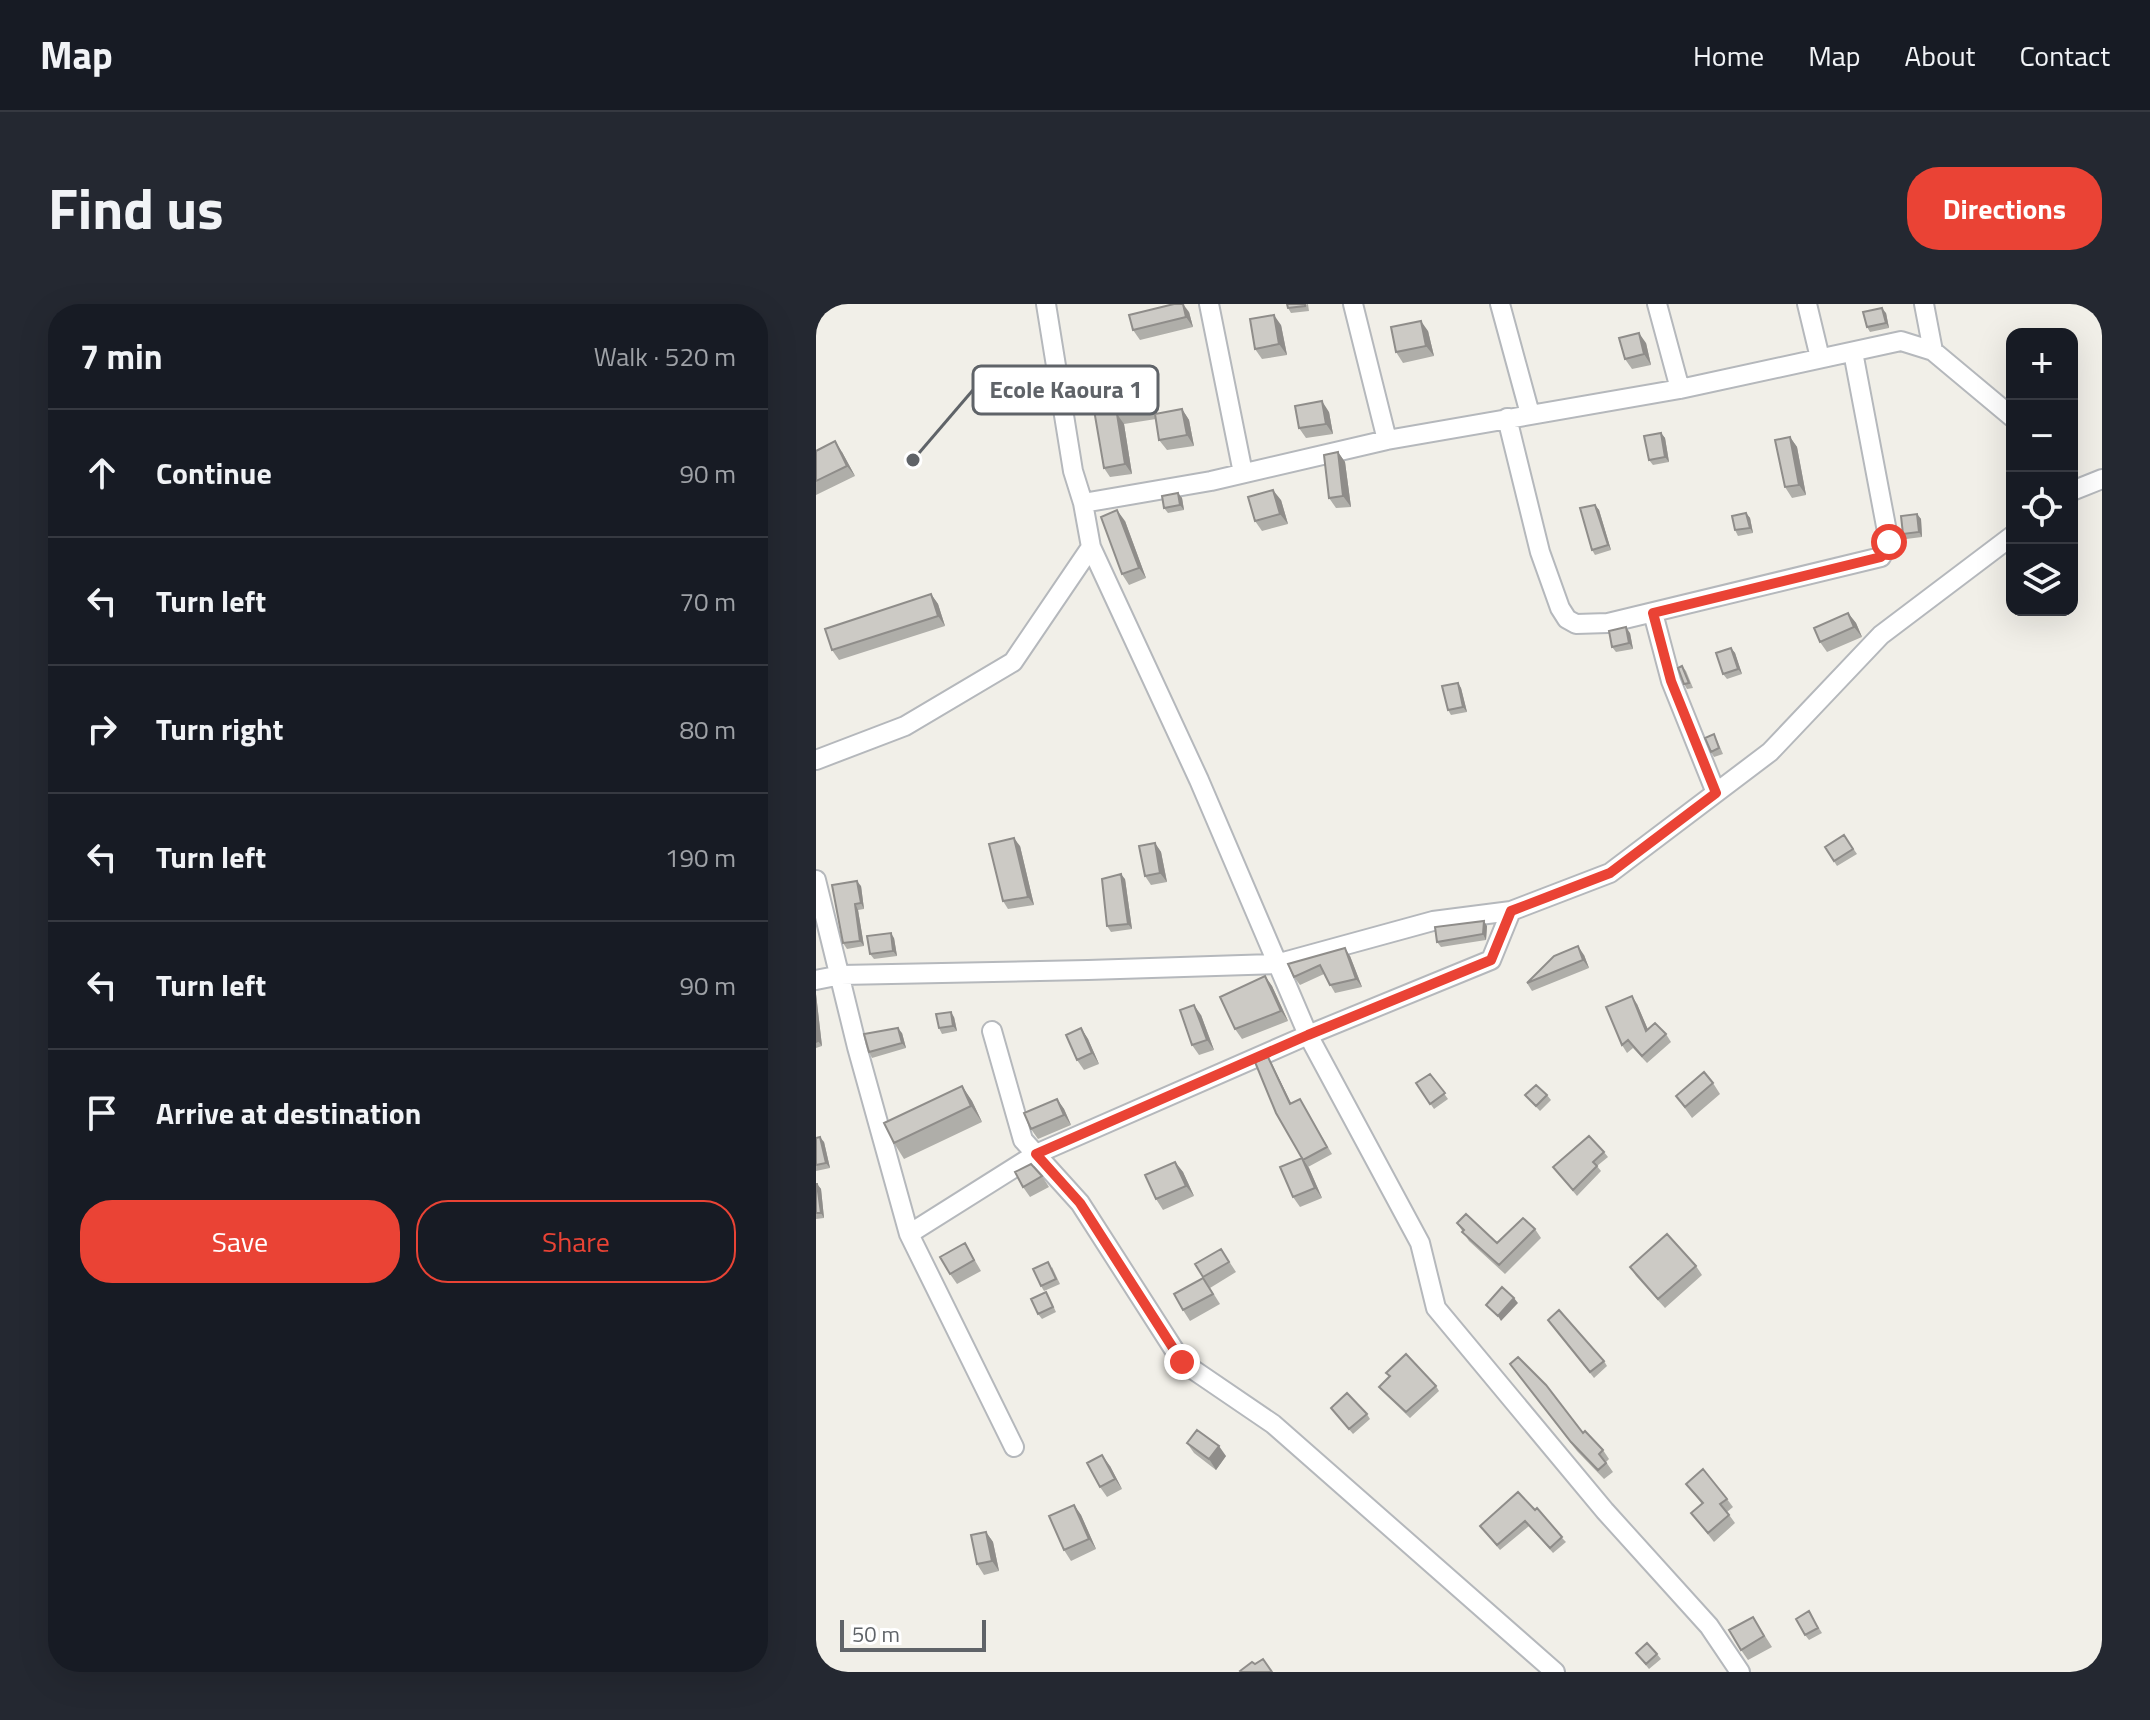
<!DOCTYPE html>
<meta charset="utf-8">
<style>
:root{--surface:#171b24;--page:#242831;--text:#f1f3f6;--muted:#9ea1a6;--line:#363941;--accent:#ea4335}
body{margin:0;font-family:"Titillium Web",sans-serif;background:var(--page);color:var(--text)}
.controls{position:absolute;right:24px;top:24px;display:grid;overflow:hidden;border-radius:16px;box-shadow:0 8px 32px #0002}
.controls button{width:72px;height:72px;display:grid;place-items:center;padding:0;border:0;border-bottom:2px solid var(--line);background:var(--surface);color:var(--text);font:40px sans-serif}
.scale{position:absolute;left:24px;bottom:20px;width:146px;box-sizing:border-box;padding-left:8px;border:4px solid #5f6368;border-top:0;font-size:22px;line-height:28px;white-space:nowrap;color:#5f6368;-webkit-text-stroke:6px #fff;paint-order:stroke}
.stop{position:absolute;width:24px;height:24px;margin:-18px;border:6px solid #ea4335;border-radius:50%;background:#fff}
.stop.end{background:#ea4335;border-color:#fff;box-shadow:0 2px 8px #0008}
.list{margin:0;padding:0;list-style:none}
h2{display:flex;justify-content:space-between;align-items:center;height:104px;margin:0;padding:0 32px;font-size:34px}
h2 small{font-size:26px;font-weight:400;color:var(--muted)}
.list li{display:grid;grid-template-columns:52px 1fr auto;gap:24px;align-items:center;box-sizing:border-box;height:128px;padding:0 32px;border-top:2px solid var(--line)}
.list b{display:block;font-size:30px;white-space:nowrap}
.list em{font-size:26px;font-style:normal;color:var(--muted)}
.actions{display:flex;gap:16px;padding:24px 32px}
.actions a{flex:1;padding:18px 0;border:2px solid var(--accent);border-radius:32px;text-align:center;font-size:28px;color:var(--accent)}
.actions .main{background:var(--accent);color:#fff}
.icon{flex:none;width:44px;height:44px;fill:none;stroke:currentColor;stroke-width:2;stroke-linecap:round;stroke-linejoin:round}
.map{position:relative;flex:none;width:1286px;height:1368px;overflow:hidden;border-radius:32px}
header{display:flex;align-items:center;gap:48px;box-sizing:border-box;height:112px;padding:0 40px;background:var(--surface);border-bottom:2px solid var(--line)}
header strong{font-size:38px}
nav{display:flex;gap:44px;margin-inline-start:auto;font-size:28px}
.intro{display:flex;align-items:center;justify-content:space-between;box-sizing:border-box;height:192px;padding:0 48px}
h1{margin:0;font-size:56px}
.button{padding:20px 36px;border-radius:32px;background:var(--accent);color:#fff;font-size:28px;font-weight:700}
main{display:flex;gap:48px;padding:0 48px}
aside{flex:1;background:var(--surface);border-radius:32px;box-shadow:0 8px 32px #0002}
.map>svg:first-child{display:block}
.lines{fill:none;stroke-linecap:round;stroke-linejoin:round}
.street-casing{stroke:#b5b8bc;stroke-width:22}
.street{stroke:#fff;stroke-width:18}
.wall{fill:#afaea9}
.shaded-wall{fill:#8f8d8a}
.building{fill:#cccac5;stroke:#8f8d8a;stroke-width:2}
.route{stroke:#ea4335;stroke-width:10}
.leader{fill:none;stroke:#5f6368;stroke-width:3}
.callout-dot{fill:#5f6368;stroke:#fff;stroke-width:3}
.callout{fill:#fff;stroke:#5f6368;stroke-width:3}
.callout-label{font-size:24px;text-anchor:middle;font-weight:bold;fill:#5f6368}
</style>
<header>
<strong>Map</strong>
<nav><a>Home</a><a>Map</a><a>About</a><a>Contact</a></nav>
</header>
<div class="intro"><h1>Find us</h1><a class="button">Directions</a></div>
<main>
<aside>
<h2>7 min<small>Walk · 520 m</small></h2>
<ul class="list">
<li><svg class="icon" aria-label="ahead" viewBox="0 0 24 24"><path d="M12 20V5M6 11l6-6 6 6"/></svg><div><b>Continue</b></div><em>90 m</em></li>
<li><svg class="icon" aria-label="left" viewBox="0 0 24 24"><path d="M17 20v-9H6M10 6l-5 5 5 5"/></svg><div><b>Turn left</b></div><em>70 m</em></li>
<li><svg class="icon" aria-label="right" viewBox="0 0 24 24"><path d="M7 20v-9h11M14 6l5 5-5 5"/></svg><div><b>Turn right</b></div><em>80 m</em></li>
<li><svg class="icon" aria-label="left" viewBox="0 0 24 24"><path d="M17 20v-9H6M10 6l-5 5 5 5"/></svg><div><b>Turn left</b></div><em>190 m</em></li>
<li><svg class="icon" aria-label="left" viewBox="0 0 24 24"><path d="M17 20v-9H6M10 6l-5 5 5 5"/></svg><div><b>Turn left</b></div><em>90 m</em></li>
<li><svg class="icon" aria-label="arrive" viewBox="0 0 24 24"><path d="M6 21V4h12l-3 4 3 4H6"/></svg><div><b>Arrive at destination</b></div></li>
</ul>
<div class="actions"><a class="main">Save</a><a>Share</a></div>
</aside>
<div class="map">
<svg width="1286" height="1368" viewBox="0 0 1286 1368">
<rect width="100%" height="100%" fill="#f1efe8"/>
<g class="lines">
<g class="street-casing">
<path id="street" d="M 230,0 L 257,167 L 267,199
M 393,0 L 427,169
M 537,0 L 571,136
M 684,0 L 714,110
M 841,0 L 864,85
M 991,0 L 1004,54
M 1108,0 L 1117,47
M 691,114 L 724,248 L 744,304 L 751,315 L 760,320 L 792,319 L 1065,253 L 1073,238 L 1037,48
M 1256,187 L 1286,175
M 275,243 L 383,476 L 492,731 L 604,939 L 620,1004 L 789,1207 L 893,1322 L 924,1368
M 837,309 L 855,377 L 900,489
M 0,456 L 89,422 L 197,358 L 275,243 L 267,199 L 395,177 L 571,136 L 864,85 L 1085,37 L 1117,47 L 1196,113
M 0,576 L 41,743 L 93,930 L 198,1143
M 0,676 L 25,671 L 272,666 L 460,660 L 617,617 L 695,607
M 176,727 L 207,836 L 264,899 L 366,1058 L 457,1120 L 739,1368
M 93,930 L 220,850 L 492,731 L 675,656 L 695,607 L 794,569 L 954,448 L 1065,331 L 1196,232"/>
</g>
<use href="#street" class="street"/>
</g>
<path class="wall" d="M 492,0 L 493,7 L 475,9 L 472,4 Z
M 373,8 L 377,23 L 324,36 L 317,26 Z
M 1070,9 L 1073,24 L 1054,28 L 1051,23 Z
M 465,21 L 471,51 L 446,55 L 439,45 Z
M 612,27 L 618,52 L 587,59 L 580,48 Z
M 830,39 L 835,61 L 816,65 L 809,55 Z
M 336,78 L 341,110 L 366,105 L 373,116 L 378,142 L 351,146 L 343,136 L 340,115 L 308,120 L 316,170 L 294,173 L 288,164 L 278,107 L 274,101 Z
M 513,108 L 517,130 L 490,134 L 483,124 Z
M 845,129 L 849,134 L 853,158 L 837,161 L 833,156 Z
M 974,133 L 981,143 L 990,191 L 976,194 L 969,183 Z
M 0,147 L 26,148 L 39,172 L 0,191 Z
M 522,148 L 529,158 L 535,203 L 520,204 L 513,194 Z
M 362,189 L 366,194 L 368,206 L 352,209 L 348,204 Z
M 465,196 L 472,220 L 446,227 L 439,217 Z
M 779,201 L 783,206 L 795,246 L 779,251 L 776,246 Z
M 930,209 L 934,214 L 937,229 L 922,232 L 919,226 Z
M 1101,210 L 1105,215 L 1106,233 L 1090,235 L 1087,230 Z
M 309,217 L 330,274 L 313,281 L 306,270 Z
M 115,290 L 122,300 L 129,322 L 23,356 L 16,346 Z
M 1032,309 L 1040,319 L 1046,333 L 1011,348 L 1004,338 Z
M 814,329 L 817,345 L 800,348 L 796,343 Z
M 915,344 L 919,349 L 926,370 L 911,375 L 907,370 Z
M 866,362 L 870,367 L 877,384 L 871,385 L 868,380 Z
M 642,379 L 645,384 L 651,408 L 635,411 L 632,406 Z
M 901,436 L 907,450 L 898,453 L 895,448 Z
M 1028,531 L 1041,550 L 1021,562 L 1009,543 Z
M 339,539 L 345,548 L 351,578 L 335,581 L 329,572 Z
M 204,542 L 218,601 L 192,605 L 187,597 Z
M 309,575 L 316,625 L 295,628 L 291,622 Z
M 45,582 L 48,605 L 42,606 L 48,642 L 31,645 L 27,639 Z
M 671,622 L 670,636 L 625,643 L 621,638 Z
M 78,634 L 81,652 L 58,655 L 54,650 Z
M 768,651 L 773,664 L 716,687 L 711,679 Z
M 534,652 L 546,683 L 519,689 L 508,670 L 484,681 L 478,673 L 472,660 Z
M 449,672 L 456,682 L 472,717 L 426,735 L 419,725 Z
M 0,690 L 6,742 L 0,744 Z
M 821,700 L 832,726 L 850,730 L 855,738 L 831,759 L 817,744 L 811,749 L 806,741 Z
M 385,711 L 398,746 L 383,751 L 376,741 Z
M 138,713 L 141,727 L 126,730 L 123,724 Z
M 265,724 L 272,735 L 283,760 L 268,766 L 261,756 Z
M 86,729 L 90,744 L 56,754 L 53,748 Z
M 452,753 L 456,760 L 475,800 L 484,795 L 516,850 L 492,863 L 487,856 Z
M 614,770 L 632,795 L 618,805 L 600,779 Z
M 897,779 L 904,790 L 876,814 L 860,792 Z
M 146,782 L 156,797 L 166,818 L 88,855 L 78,839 Z
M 709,791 L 731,791 L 735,796 L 724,807 Z
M 241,795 L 248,805 L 255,821 L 222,835 L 215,825 Z
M 0,834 L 8,838 L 14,864 L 0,867 Z
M 788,848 L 792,853 L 781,862 L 785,867 L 761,892 L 737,863 Z
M 486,854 L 493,864 L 506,894 L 484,903 L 477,893 Z
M 359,858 L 367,868 L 378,892 L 347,906 L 340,895 Z
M 226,872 L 233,883 L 214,893 L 207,883 Z
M 0,880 L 1,880 L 5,885 L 8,914 L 0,915 Z
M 641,919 L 681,939 L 719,925 L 725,934 L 689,970 L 653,937 Z
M 149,939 L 165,967 L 141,980 L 134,970 Z
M 405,945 L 420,968 L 394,984 L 404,1000 L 374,1017 L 367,1006 Z
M 880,962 L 886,971 L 849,1004 L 820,972 L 814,963 Z
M 236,963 L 244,980 L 228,987 L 225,982 Z
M 233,993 L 240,1008 L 226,1015 L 222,1010 Z
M 732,1016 L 788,1057 L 791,1062 L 778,1074 Z
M 570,1069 L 620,1082 L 623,1087 L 594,1114 L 567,1088 L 563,1083 L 573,1073 Z
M 701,1069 L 787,1146 L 793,1155 L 790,1158 L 797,1168 L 788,1175 L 761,1147 Z
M 515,1104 L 551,1110 L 554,1115 L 537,1130 Z
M 371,1139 L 410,1152 L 400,1166 L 378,1149 Z
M 294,1162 L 306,1185 L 291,1193 L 284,1183 Z
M 870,1180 L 911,1195 L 917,1203 L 911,1208 L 919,1219 L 898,1238 L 875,1209 L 886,1200 Z
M 258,1201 L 265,1211 L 280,1245 L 255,1257 L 248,1246 Z
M 719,1206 L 750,1238 L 737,1249 L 713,1222 L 684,1246 L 664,1222 Z
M 170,1228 L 177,1238 L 183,1267 L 168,1271 L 161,1260 Z
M 937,1313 L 956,1343 L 932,1356 L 925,1346 Z
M 996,1313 L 1006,1329 L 993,1336 L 989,1331 Z
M 820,1349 L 841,1350 L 845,1355 L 833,1365 Z"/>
<path class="shaded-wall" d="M 367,0 L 373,8 L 377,23 L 370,13 Z
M 1066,4 L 1070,9 L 1073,24 L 1070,19 Z
M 458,11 L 465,21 L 471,51 L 463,40 Z
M 605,17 L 612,27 L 618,52 L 610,42 Z
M 823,29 L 830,39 L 835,61 L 828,50 Z
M 329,68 L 336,78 L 342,114 L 335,105 Z
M 506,97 L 513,108 L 517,130 L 510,120 Z
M 366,105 L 373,116 L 378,142 L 371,131 Z
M 301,110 L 308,120 L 316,170 L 309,160 Z
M 845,129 L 849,134 L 853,158 L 849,153 Z
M 974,133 L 981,143 L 990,191 L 983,181 Z
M 19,137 L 26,148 L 39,172 L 31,162 Z
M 522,148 L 529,158 L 535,203 L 527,192 Z
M 457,186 L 465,196 L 472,220 L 464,210 Z
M 362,189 L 366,194 L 368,206 L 364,201 Z
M 779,201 L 783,206 L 795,246 L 792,241 Z
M 301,206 L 309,217 L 330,274 L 323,264 Z
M 930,209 L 934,214 L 937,229 L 934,224 Z
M 1101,210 L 1105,215 L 1106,233 L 1103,228 Z
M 115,290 L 122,300 L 129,322 L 122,312 Z
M 1032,309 L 1040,319 L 1046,333 L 1038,323 Z
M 810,323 L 814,329 L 817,345 L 813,339 Z
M 915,344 L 919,349 L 926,370 L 922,365 Z
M 642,379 L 645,384 L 651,408 L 647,403 Z
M 198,534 L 204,542 L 218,601 L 212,593 Z
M 339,539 L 345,548 L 351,578 L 344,569 Z
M 305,570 L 309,575 L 316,625 L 312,620 Z
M 41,577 L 45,582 L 48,605 L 45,599 Z
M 39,600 L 42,606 L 48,642 L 44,637 Z
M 668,617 L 671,622 L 670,636 L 667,630 Z
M 75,629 L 78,634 L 81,652 L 77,647 Z
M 762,642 L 768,651 L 773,664 L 767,656 Z
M 529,644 L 534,652 L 546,683 L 540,675 Z
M 449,672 L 456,682 L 472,717 L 465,707 Z
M 0,690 L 6,742 L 2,737 L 0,717 Z
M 816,692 L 821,700 L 836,735 L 830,727 Z
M 378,701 L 385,711 L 398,746 L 391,736 Z
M 135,708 L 138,713 L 141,727 L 137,722 Z
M 82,724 L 86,729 L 90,744 L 86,739 Z
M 265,724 L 272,735 L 283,760 L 276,749 Z
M 452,753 L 456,760 L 479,807 L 474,800 Z
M 146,782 L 156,797 L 166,818 L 155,802 Z
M 241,795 L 248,805 L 255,821 L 248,811 Z
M 4,833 L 8,838 L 14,864 L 10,859 Z
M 486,854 L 493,864 L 506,894 L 499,884 Z
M 359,858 L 367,868 L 378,892 L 370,882 Z
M 1,880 L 5,885 L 8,914 L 5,909 Z
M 698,994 L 702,999 L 685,1017 L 682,1012 Z
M 403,1142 L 410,1152 L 400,1166 L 393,1155 Z
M 286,1151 L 294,1162 L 306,1185 L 299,1175 Z
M 258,1201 L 265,1211 L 280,1245 L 273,1235 Z
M 170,1228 L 177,1238 L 183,1267 L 176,1257 Z"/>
<path class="building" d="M 358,0 L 367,0 L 370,13 L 317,26 L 313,11 Z
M 471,0 L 489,0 L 489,2 L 472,4 Z
M 1066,4 L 1070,19 L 1051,23 L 1047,8 Z
M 458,11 L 463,40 L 439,45 L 434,15 Z
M 605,17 L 610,42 L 580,48 L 575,23 Z
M 823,29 L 828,50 L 809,55 L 803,34 Z
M 329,68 L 335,105 L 301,110 L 309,160 L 288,164 L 277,100 L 274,101 L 270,82 L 306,77 L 305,72 Z
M 506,97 L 510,120 L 483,124 L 479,102 Z
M 366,105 L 371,131 L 343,136 L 339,110 Z
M 845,129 L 849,153 L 833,156 L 828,132 Z
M 974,133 L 983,181 L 969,183 L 959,136 Z
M 19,137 L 31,162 L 0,177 L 0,147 Z
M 522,148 L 527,192 L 513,194 L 508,151 Z
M 457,186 L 464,210 L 439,217 L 432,193 Z
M 362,189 L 364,201 L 348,204 L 346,192 Z
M 779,201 L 792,241 L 776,246 L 764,204 Z
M 301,206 L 323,264 L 306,270 L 285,213 Z
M 930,209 L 934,224 L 919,226 L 916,212 Z
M 1101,210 L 1103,228 L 1087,230 L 1085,212 Z
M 115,290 L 122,312 L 16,346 L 9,325 Z
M 1032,309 L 1038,323 L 1004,338 L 998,324 Z
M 810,323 L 813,339 L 796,343 L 793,327 Z
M 915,344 L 922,365 L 907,370 L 900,349 Z
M 866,362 L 873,379 L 868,380 L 862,364 Z
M 642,379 L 647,403 L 632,406 L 626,382 Z
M 898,430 L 903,444 L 895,448 L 889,434 Z
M 1028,531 L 1037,545 L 1018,557 L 1009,543 Z
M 198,534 L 212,593 L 187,597 L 173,540 Z
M 339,539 L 344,569 L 329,572 L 323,542 Z
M 305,570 L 312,620 L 291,622 L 286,575 Z
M 41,577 L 45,599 L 39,600 L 44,637 L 27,639 L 16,581 Z
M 668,617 L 667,630 L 621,638 L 619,623 Z
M 75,629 L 77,647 L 54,650 L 51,632 Z
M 762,642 L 767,656 L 711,679 L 738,652 Z
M 529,644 L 540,675 L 514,681 L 504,661 L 478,673 L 472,660 Z
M 449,672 L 465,707 L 419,725 L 404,693 Z
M 816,692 L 830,727 L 839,719 L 850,730 L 826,752 L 812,736 L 806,741 L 790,703 Z
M 378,701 L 391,736 L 376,741 L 364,706 Z
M 135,708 L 137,722 L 123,724 L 120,710 Z
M 0,717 L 2,737 L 0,738 Z
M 82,724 L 86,739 L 53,748 L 48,730 Z
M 265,724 L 276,749 L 261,756 L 250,731 Z
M 452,753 L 474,800 L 484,795 L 511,843 L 487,856 L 460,809 L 439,758 Z
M 888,768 L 897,779 L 869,803 L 860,792 Z
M 614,770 L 629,789 L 614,800 L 600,779 Z
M 720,781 L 731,791 L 720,802 L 709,791 Z
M 146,782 L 155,802 L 78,839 L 68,819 Z
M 241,795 L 248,811 L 215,825 L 208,809 Z
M 773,832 L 788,848 L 777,858 L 781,862 L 757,886 L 737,863 Z
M 4,833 L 10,859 L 0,861 L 0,834 Z
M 486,854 L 499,884 L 477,893 L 464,863 Z
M 359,858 L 370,882 L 340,895 L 329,871 Z
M 215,860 L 226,872 L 207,883 L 199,868 Z
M 0,880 L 1,880 L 5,909 L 0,909 Z
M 650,910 L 681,939 L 707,914 L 719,925 L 683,961 L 646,928 L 648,926 L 641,919 Z
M 851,930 L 880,962 L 842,995 L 814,963 Z
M 149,939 L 158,956 L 134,970 L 124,953 Z
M 405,945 L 413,958 L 387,973 L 379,960 Z
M 232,958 L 240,975 L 225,982 L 217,965 Z
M 387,974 L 397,990 L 367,1006 L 358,990 Z
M 686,983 L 698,994 L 682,1012 L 670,1001 Z
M 230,988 L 237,1003 L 222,1010 L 215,995 Z
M 743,1006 L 788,1057 L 774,1068 L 732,1016 Z
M 590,1050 L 620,1082 L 590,1108 L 563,1083 L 574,1072 L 570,1069 Z
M 702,1053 L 730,1081 L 767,1129 L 769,1127 L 787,1146 L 783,1150 L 790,1159 L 782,1166 L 755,1138 L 694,1060 Z
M 531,1089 L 551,1110 L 533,1125 L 515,1104 Z
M 381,1126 L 403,1142 L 393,1155 L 371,1139 Z
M 286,1151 L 299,1175 L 284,1183 L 271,1159 Z
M 887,1165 L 911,1195 L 904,1200 L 913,1211 L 892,1229 L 875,1209 L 887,1199 L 870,1180 Z
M 702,1188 L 719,1206 L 721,1204 L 746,1233 L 734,1244 L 709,1217 L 681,1241 L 664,1222 Z
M 258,1201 L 273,1235 L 248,1246 L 233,1212 Z
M 170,1228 L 176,1257 L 161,1260 L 155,1231 Z
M 993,1307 L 1002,1324 L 989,1331 L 980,1315 Z
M 937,1313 L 948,1332 L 925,1346 L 913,1326 Z
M 831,1339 L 841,1350 L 830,1360 L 820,1349 Z
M 447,1355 L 456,1368 L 425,1368 L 424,1367 L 436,1358 L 439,1360 Z"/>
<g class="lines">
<path class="route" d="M 366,1058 L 264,899 L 220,850 L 492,731 L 675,656 L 695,607 L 794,569 L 900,489 L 855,377 L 837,309 L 1065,253 L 1073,238"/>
</g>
<path class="leader" d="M97 156L157 86"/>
<circle class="callout-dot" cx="97" cy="156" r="8"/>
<rect class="callout" x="157" y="62" width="185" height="48" rx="8"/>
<g class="callout-label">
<text x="250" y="94">Ecole Kaoura 1</text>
</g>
</svg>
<div class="controls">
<button>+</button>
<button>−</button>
<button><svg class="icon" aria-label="locate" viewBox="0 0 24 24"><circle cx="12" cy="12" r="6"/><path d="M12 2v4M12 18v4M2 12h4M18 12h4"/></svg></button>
<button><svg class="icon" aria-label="layers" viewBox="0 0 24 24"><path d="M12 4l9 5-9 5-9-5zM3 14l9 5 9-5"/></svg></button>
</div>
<div class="scale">50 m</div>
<div class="stop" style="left:1073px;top:238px"></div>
<div class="stop end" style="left:366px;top:1058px"></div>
</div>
</main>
